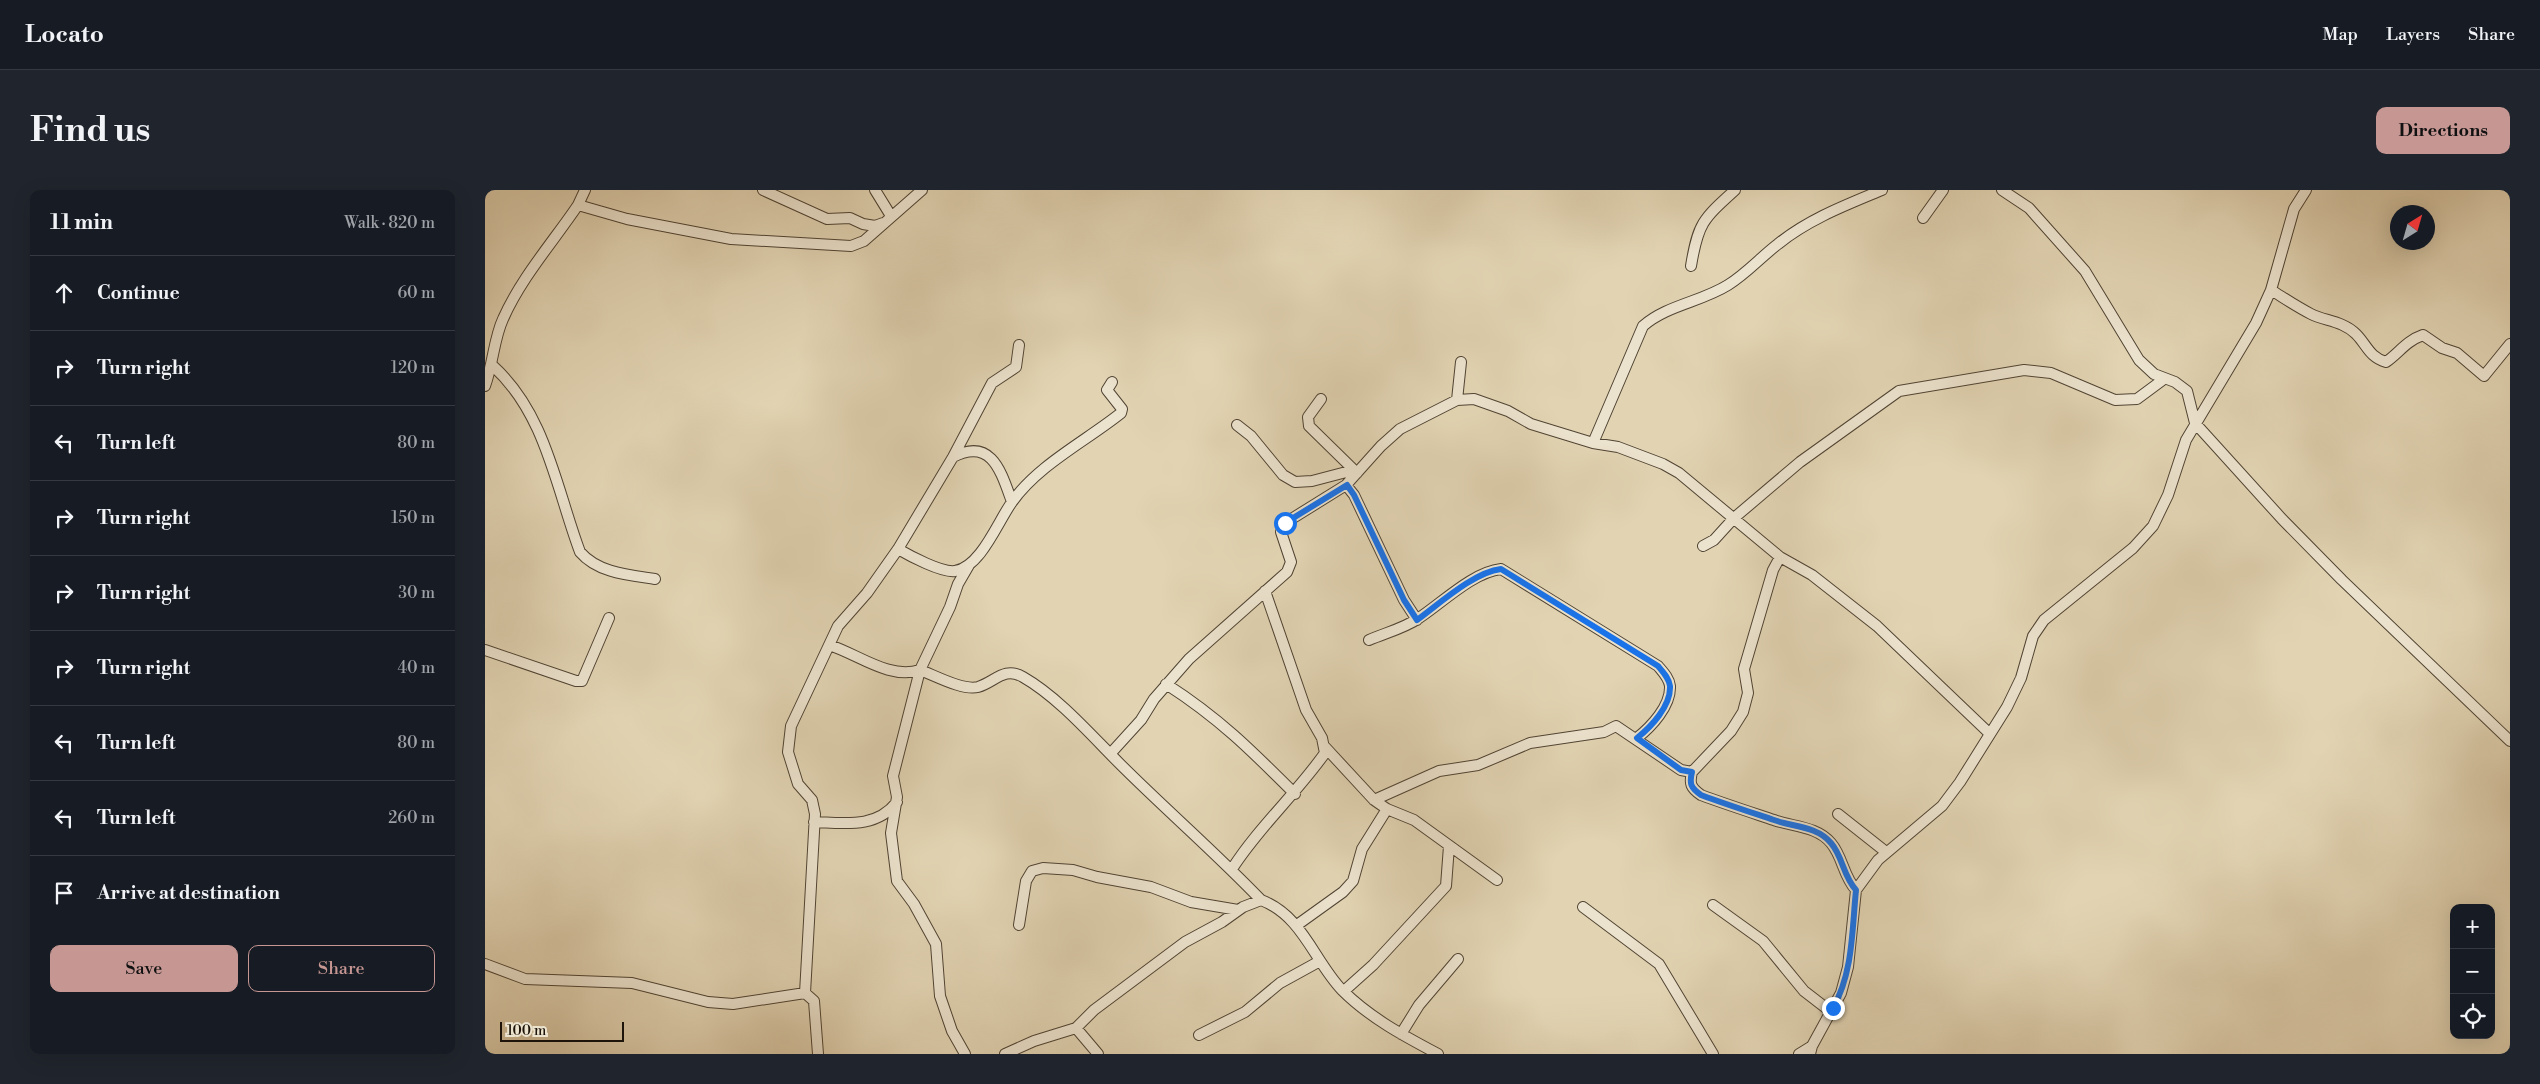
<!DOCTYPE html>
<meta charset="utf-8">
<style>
:root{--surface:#171b24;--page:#20242c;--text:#f1f3f6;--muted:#9ea1a6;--line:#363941;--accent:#c59692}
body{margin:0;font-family:"Libre Bodoni",serif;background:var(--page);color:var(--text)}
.controls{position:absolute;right:15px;bottom:15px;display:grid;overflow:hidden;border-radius:10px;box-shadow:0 5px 20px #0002}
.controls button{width:45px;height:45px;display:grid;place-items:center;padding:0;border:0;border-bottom:1px solid var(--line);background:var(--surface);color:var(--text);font:25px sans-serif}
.compass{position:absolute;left:1905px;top:15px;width:45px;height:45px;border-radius:50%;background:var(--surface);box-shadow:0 5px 20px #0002;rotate:37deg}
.scale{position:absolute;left:15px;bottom:12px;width:124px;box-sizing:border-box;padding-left:5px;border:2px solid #1f1409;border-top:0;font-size:14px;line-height:18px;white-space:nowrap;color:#1f1409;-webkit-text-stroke:4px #ece3ce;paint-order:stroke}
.stop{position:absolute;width:15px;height:15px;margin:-11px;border:4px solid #1a73e8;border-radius:50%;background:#fff}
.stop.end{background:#1a73e8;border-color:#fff;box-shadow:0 1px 5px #0008}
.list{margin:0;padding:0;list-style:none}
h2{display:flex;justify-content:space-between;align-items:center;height:65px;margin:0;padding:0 20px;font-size:21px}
h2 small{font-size:16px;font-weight:400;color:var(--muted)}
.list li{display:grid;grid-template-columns:32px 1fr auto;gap:15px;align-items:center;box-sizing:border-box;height:75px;padding:0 20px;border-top:1px solid var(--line)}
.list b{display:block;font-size:19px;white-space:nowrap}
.list em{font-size:16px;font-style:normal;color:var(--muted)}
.actions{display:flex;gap:10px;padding:15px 20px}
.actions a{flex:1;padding:11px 0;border:1px solid var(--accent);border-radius:10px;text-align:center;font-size:18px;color:var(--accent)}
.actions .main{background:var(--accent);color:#111}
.icon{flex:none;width:28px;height:28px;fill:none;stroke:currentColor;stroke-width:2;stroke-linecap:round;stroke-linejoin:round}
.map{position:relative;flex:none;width:2025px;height:864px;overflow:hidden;border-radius:10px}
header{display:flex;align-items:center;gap:30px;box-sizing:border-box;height:70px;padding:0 25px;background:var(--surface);border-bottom:1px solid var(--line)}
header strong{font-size:24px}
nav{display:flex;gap:28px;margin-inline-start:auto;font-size:18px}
.intro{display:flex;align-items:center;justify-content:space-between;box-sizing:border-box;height:120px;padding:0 30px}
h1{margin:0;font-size:35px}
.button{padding:12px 22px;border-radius:10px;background:var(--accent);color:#111;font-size:18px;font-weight:700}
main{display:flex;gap:30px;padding:0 30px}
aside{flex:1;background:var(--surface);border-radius:10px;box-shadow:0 5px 20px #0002}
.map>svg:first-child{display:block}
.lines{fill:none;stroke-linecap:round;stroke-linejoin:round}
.minor-casing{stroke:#504434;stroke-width:12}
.minor{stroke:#ece3ce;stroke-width:10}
.route{stroke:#1a73e8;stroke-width:6}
</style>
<header>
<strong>Locato</strong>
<nav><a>Map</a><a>Layers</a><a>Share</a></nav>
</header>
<div class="intro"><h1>Find us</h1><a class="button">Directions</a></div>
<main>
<aside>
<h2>11 min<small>Walk · 820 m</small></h2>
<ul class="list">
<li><svg class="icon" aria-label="ahead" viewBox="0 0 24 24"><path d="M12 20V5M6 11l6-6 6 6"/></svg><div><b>Continue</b></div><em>60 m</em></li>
<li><svg class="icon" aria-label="right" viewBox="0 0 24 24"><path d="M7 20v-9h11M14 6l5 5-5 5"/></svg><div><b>Turn right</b></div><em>120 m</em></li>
<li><svg class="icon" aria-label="left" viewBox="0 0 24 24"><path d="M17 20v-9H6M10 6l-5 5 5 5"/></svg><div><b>Turn left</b></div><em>80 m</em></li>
<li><svg class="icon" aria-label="right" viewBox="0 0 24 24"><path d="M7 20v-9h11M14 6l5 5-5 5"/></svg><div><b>Turn right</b></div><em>150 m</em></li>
<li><svg class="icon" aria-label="right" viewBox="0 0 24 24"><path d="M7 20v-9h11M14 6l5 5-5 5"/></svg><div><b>Turn right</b></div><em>30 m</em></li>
<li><svg class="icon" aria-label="right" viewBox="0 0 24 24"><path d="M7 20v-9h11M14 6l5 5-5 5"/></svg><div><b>Turn right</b></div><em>40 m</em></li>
<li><svg class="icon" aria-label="left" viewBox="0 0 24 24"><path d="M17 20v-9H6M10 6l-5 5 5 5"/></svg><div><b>Turn left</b></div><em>80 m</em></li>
<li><svg class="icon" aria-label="left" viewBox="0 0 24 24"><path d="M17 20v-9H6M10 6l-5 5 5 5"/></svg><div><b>Turn left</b></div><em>260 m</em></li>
<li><svg class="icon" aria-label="arrive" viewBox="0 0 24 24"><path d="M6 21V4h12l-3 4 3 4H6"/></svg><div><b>Arrive at destination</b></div></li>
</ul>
<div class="actions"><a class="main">Save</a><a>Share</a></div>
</aside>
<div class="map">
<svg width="2025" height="864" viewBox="0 0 2025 864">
<rect width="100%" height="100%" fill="#e2d4b3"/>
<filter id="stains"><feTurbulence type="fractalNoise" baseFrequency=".004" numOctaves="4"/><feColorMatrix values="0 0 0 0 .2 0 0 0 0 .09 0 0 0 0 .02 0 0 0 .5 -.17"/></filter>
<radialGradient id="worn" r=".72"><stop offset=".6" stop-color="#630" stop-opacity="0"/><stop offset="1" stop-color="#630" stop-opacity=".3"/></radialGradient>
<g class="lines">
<g class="minor-casing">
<path id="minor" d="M 278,0 L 342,29 L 365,28 L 378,34 L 390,36 L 398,33
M 390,0 L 406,26
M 1517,0 L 1544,18 L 1600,81 L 1654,170 L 1669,184 L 1690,192 L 1702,201 L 1710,233 L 1797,329 L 1857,390 L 2025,551
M 93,15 L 142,29 L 246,49 L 366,56 L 379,51 L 437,0
M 1438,28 L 1458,0
M 1206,76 C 1213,33 1218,29 1250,0
M 1786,100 C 1799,108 1812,117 1826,124 C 1840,131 1858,131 1871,144 C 1882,155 1884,167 1901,172 C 1914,163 1921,151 1938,145 L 1957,158 L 1972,163 L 1999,186 L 2025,154
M 8,176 C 61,224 71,298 95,362 C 113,383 144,385 170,389
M 0,196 C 8,174 9,148 18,129 C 36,88 68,52 93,15 L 100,0
M 836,209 L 823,227 L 824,236 L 872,283
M 972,210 L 976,172
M 752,235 L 766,246 L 798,285 L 810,292 L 827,291 L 869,280
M 1108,253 L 1158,136 C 1182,115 1216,112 1243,95 C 1261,84 1276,67 1293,54 C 1324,29 1361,15 1397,0
M 468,267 C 507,247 516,282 527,312
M 861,295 L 869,305 L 919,410 L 932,430
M 1218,356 L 1229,350 L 1249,328 L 1315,272 L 1414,201 L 1539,180 L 1566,183 L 1630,210 L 1652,209 L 1679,189
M 413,359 C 425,366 457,383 470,381 C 496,377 513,331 527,312 C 553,275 601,251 636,223 L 637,219 L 622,200 L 627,192
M 884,450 C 900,443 920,438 934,428 C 957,413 988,382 1016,379 L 1173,476 C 1178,482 1184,488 1185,496 C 1186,516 1166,537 1152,548
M 344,455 C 373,464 404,490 435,480 C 449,485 478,501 493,497 C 510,492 519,476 538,487 C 573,507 606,545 634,573 C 681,620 731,663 776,710
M 0,460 L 91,491 L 97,491 L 124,428
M 681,494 C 734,528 766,560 810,604
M 840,557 L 889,610 L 902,619 L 929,630 L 1012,690
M 626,563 L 656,530 L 669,509 L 704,469 L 802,382 L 806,372 L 796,342 L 800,333 L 861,295 L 896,256 L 915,239 L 972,210 L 989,209 L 1023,221 L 1046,234 L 1108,253 L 1133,257 L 1178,274 L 1194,283 L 1295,367 L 1327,385 L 1392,436 L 1504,543
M 1207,582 C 1204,594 1206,598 1216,605 C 1240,614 1265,622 1289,630 C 1308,637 1332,636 1346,653 C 1358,667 1358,686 1371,700
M 889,610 L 954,581 L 993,575 L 1045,553 L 1119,542 L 1131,536 L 1196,580 L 1207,582 L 1246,541 L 1258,522 L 1263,503 L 1259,479 L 1288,380 L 1295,367
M 1353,624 L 1401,662
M 329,632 C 359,633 391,639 412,612
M 747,679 C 773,638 811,604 840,563 L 837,548 L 821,520 L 780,401
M 1228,715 L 1278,751 L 1319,801 L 1341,818 L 1348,819
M 1098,717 L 1174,774 L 1228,864
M 534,735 L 541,691 L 547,681 L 558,678 L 588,680 L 612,687 L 666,697 L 706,712 L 753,720
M 812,735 L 858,702 L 868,691 L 877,659 L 902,619
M 0,774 L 40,789 L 147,793 L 223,812 L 248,814 L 320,803 L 329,811 L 333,864
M 859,801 L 888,775 L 961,696 L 964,656
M 320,803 L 330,624 L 327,610 L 313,594 L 303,562 L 306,536 L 353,436 L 382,403 L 413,359 L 468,267 L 507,193 L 531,177 L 534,155
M 591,838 L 613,864
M 916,844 L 934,815 L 973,769
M 714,845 L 760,822 L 795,793 L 835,771
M 480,864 L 467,841 L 455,806 L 451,754 L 429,714 L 412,691 L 406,643 L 412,607 L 408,586 L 435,480 L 465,417 L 473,394 L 484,375
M 520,864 L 549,851 L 591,838 L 609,820 L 700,752 L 737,732 L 758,717 L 776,710 C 818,726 829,771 857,800 C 885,828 919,846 953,864
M 1314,864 L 1327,856
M 1325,864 L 1327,856 L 1356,803 L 1363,777 L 1371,700 L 1393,670 L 1457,616 L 1475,592 L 1522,517 L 1536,488 L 1548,446 L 1559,430 L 1648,358 L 1668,336 L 1683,305 L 1701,250 L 1771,133 L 1786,100 L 1809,19 L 1821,0"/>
</g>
<use href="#minor" class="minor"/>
</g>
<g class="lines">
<path class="route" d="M 800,333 L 862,295 L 869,305 L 919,410 L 932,430 C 954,414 989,382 1016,379 L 1173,476 C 1178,482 1184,488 1185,496 C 1186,516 1166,537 1152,548 L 1196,580 L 1207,582 C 1204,594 1206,598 1216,605 C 1240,614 1265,622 1289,630 C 1308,637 1332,636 1346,653 C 1358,667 1358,686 1371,700 C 1367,740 1368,783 1348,818"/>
</g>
<rect width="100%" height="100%" filter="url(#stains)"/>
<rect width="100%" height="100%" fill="url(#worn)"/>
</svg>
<div class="controls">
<button>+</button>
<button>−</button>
<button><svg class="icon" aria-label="locate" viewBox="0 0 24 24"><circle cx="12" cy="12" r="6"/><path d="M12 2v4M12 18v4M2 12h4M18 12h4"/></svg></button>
</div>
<svg class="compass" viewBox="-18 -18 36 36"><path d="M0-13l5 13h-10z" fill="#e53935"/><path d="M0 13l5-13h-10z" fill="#9ea1a6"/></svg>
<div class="scale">100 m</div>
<div class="stop" style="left:800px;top:333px"></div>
<div class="stop end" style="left:1348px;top:818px"></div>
</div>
</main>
